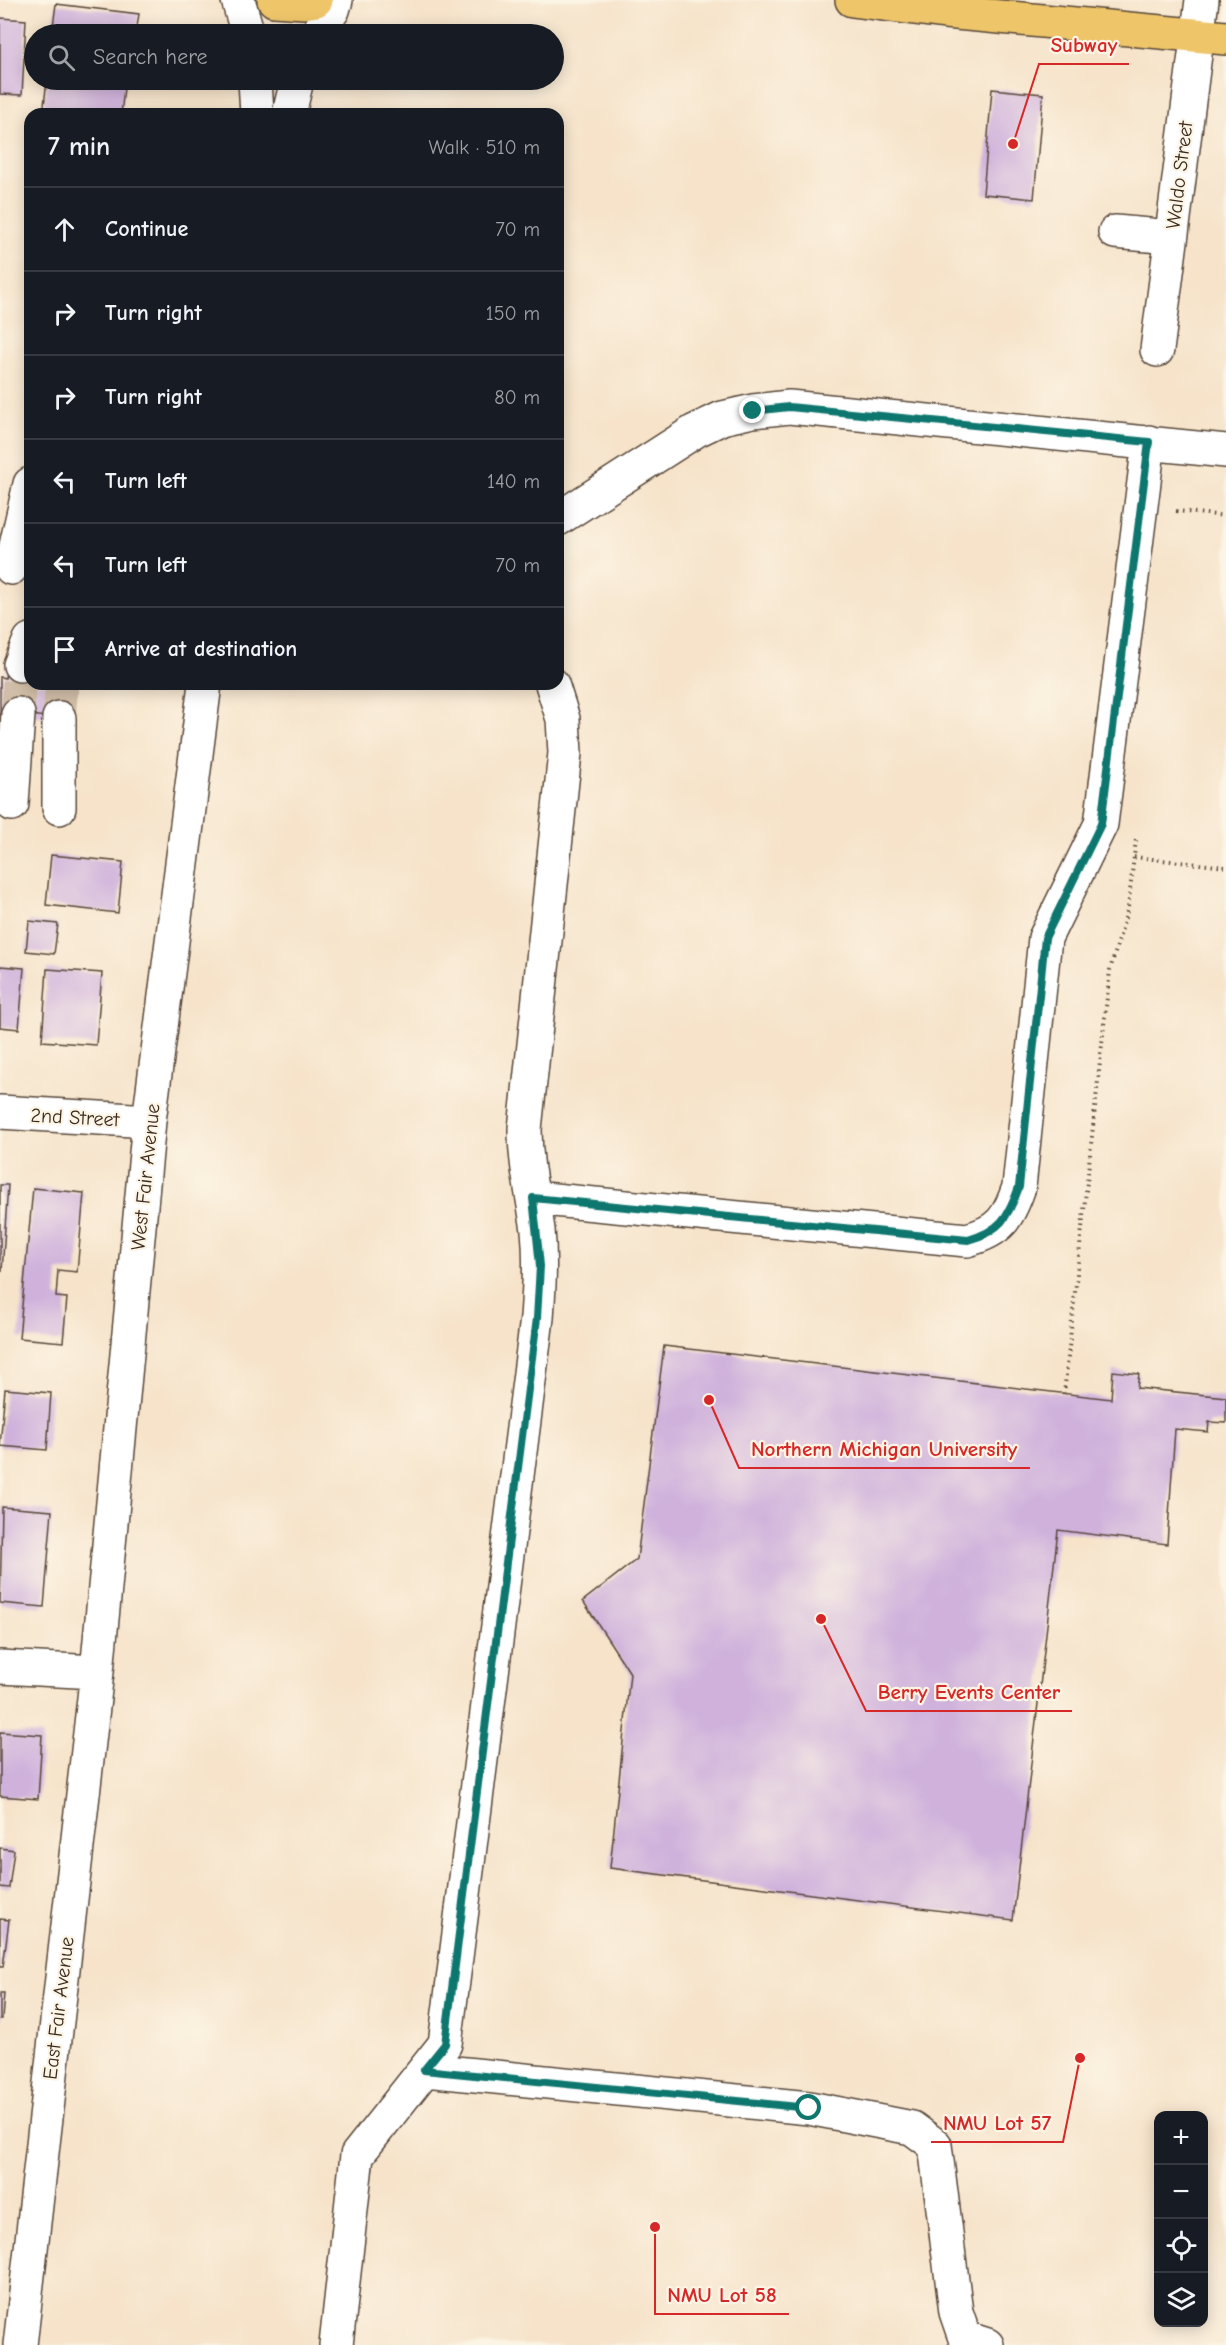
<!DOCTYPE html>
<meta charset="utf-8">
<style>
:root{--surface:#171b24;--page:#242831;--text:#f1f3f6;--muted:#9ea1a6;--line:#363941}
body{margin:0;font-family:"Comic Neue",sans-serif;background:var(--page);color:var(--text)}
.controls{position:absolute;right:18px;bottom:18px;display:grid;overflow:hidden;border-radius:12px;box-shadow:0 3px 15px #0003}
.controls button{width:54px;height:54px;display:grid;place-items:center;padding:0;border:0;border-bottom:2px solid var(--line);background:var(--surface);color:var(--text);font:30px sans-serif}
.stop{position:absolute;width:18px;height:18px;margin:-14px;border:4px solid #0f766e;border-radius:50%;background:#fff}
.stop.end{background:#0f766e;border-color:#fff;box-shadow:0 2px 6px #0008}
.list{margin:0;padding:0;list-style:none}
h2{display:flex;justify-content:space-between;align-items:center;height:78px;margin:0;padding:0 24px;font-size:26px}
h2 small{font-size:20px;font-weight:400;color:var(--muted)}
.list li{display:grid;grid-template-columns:39px 1fr auto;gap:18px;align-items:center;box-sizing:border-box;height:84px;padding:0 24px;border-top:2px solid var(--line)}
.list b{display:block;font-size:22px;white-space:nowrap}
.list em{font-size:20px;font-style:normal;color:var(--muted)}
.icon{flex:none;width:33px;height:33px;fill:none;stroke:currentColor;stroke-width:2;stroke-linecap:round;stroke-linejoin:round}
.map{position:relative;flex:none;width:1226px;height:2345px;overflow:hidden}
.search{position:absolute;background:var(--surface);box-shadow:0 3px 15px #0003;left:24px;top:24px;width:540px;height:66px;display:flex;align-items:center;gap:15px;box-sizing:border-box;padding:0 21px;border-radius:33px;color:var(--muted);font-size:22px}
.panel{position:absolute;background:var(--surface);box-shadow:0 3px 15px #0003;left:24px;top:108px;width:540px;height:582px;border-radius:18px}
.map>svg:first-child{display:block}
.building{fill:#cfb1dc}
.lines{fill:none;stroke-linecap:round;stroke-linejoin:round}
.minor-tunnel{stroke:#d1bea8;stroke-width:33;stroke-dasharray:33 16;stroke-linecap:butt}
.minor-casing{stroke:#574638;stroke-width:36}
.major-casing{stroke:#574638;stroke-width:36}
.path{stroke:#574638;stroke-width:4;stroke-dasharray:1.5 4.5;stroke-linecap:butt}
.minor{stroke:#fff;stroke-width:33}
.major{stroke:#eec569;stroke-width:33}
.route{stroke:#0f766e;stroke-width:8}
.labels{text-anchor:middle;stroke-width:4.5;stroke-linejoin:round;paint-order:stroke}
.street-label{font-size:20px;fill:#3b2a1e;stroke:#fcf5e5}
.leader{fill:none;stroke:#d62828;stroke-width:2}
.callout-dot{fill:#d62828;stroke:#fcf5e5;stroke-width:2}
.callout-label{font-size:21px;text-anchor:middle;font-weight:bold;fill:#d62828;stroke:#fcf5e5;stroke-width:4.5;stroke-linejoin:round;paint-order:stroke}
</style>
<div class="map">
<svg width="1226" height="2345" viewBox="0 0 1226 2345">
<rect width="100%" height="100%" fill="#fcf5e5"/>
<filter id="ink" filterUnits="userSpaceOnUse"><feTurbulence type="fractalNoise" baseFrequency=".0167" numOctaves="2"/><feDisplacementMap in="SourceGraphic" scale="12" xChannelSelector="R" yChannelSelector="G"/><feConvolveMatrix kernelMatrix="1 2 1 2 8 2 1 2 1" color-interpolation-filters="sRGB"/></filter>
<filter id="wash" filterUnits="userSpaceOnUse"><feTurbulence type="fractalNoise" baseFrequency=".008" numOctaves="4" result="noise"/><feDisplacementMap in="SourceGraphic" scale="24" xChannelSelector="R" yChannelSelector="G"/><feGaussianBlur stdDeviation="1.35" result="paint"/><feColorMatrix in="noise" values="0 0 0 0 0 0 0 0 0 0 0 0 0 0 0 0 0 1.4 0 .05"/><feComposite in="paint" operator="in"/></filter>
<g filter="url(#wash)">
<rect width="100%" height="100%" fill="#f6e3ca"/>
<g id="blocks">
<path class="building" d="M 56,4 L 139,14 L 137,27 L 154,29 L 153,34 L 52,34 Z
M 0,18 L 26,20 L 22,95 L 0,94 Z
M 47,80 L 125,80 L 121,114 L 43,114 Z
M 992,89 L 1043,94 L 1034,199 L 983,194 Z
M 7,664 L 30,666 L 30,684 L 70,684 L 67,719 L 18,714 L 4,727 L 0,727 L 0,677 L 5,678 Z
M 51,855 L 123,862 L 118,913 L 46,905 Z
M 29,921 L 58,924 L 54,954 L 26,951 Z
M 0,966 L 24,968 L 19,1029 L 0,1027 Z
M 47,969 L 102,973 L 96,1045 L 42,1041 Z
M 0,1185 L 8,1185 L 2,1271 L 0,1270 Z
M 33,1188 L 84,1193 L 77,1272 L 58,1270 L 56,1297 L 67,1298 L 63,1342 L 19,1338 Z
M 664,1346 L 1111,1399 L 1113,1371 L 1139,1374 L 1137,1388 L 1226,1397 L 1226,1423 L 1209,1422 L 1208,1432 L 1175,1429 L 1167,1544 L 1058,1530 L 1013,1920 L 610,1868 L 630,1673 L 583,1601 L 637,1559 Z
M 5,1389 L 51,1393 L 47,1450 L 0,1446 Z
M 2,1507 L 52,1511 L 44,1607 L 0,1603 Z
M 0,1732 L 42,1735 L 38,1799 L 0,1796 Z
M 0,1848 L 14,1850 L 9,1888 L 0,1887 Z
M 0,1919 L 9,1920 L 3,1967 L 0,1967 Z
M 0,1993 L 4,1993 L 2,2019 L 0,2019 Z"/>
</g>
</g>
<g filter="url(#ink)">
<use href="#blocks" fill-opacity="0" stroke="#574638" stroke-width="1.5"/>
<g class="lines">
<path class="minor-tunnel" d="M 18,714 L 20,665
M 59,718 L 62,684"/>
<g class="minor-casing">
<path id="minor" d="M 238,0 L 248,34
M 317,34 L 333,10 L 336,0
M 255,80 L 257,114
M 289,114 L 297,80
M 1115,232 L 1171,237
M 1157,350 L 1202,0
M 558,519 L 695,431 L 722,418 L 753,411 L 789,407 L 1226,451
M 11,568 L 30,484
M 20,665 L 30,640
M 59,718 L 59,808
M 12,804 L 18,714
M 0,1112 L 149,1121
M 533,1198 L 967,1240 C 1000,1231 1008,1219 1019,1187 L 1045,938 L 1101,824 L 1149,442
M 0,1667 L 97,1672
M 425,2070 L 809,2108 L 912,2128 L 935,2145 L 956,2312 L 965,2338 L 987,2345
M 20,2345 L 97,1672 L 149,1121 L 205,684
M 336,2345 L 357,2155 L 445,2044 L 537,1318 C 539,1289 541,1260 538,1230 C 533,1195 525,1165 525,1129 L 565,753 L 563,719 L 552,684"/>
</g>
<g class="major-casing">
<path id="major" d="M 274,0 L 304,2 L 316,0
M 852,0 L 945,12 L 1226,38"/>
</g>
<path class="path" d="M 1176,511 L 1226,516
M 1134,857 L 1226,867
M 1064,1394 L 1110,970 L 1128,908 L 1136,839"/>
<use href="#minor" class="minor"/>
<use href="#major" class="major"/>
</g>
</g>
<g class="lines" filter="url(#ink)">
<path class="route" d="M 753,411 L 789,407 L 1149,442 L 1101,824 L 1045,938 L 1019,1187 C 1008,1218 1000,1231 968,1240 L 533,1198 L 540,1266 L 537,1318 L 445,2044 L 424,2070 L 809,2108"/>
</g>
<g class="labels">
<g class="street-label">
<text transform="translate(1179 175) rotate(-83)" y="7">Waldo Street</text>
<text transform="translate(75 1117) rotate(3)" y="7">2nd Street</text>
<text transform="translate(145 1177) rotate(-84)" y="7">West Fair Avenue</text>
<text transform="translate(58 2008) rotate(-83)" y="7">East Fair Avenue</text>
</g>
</g>
<path class="leader" d="M1013 144L1039 64H1129M709 1400L739 1468H1030M821 1619L866 1711H1072M1080 2058L1063 2142H931M655 2227L655 2314H789"/>
<g class="callout-dot">
<circle cx="1013" cy="144" r="6"/>
<circle cx="709" cy="1400" r="6"/>
<circle cx="821" cy="1619" r="6"/>
<circle cx="1080" cy="2058" r="6"/>
<circle cx="655" cy="2227" r="6"/>
</g>
<g class="callout-label">
<text x="1084" y="52">Subway</text>
<text x="884" y="1456">Northern Michigan University</text>
<text x="969" y="1699">Berry Events Center</text>
<text x="997" y="2130">NMU Lot 57</text>
<text x="722" y="2302">NMU Lot 58</text>
</g>
</svg>
<div class="controls">
<button>+</button>
<button>−</button>
<button><svg class="icon" aria-label="locate" viewBox="0 0 24 24"><circle cx="12" cy="12" r="6"/><path d="M12 2v4M12 18v4M2 12h4M18 12h4"/></svg></button>
<button><svg class="icon" aria-label="layers" viewBox="0 0 24 24"><path d="M12 4l9 5-9 5-9-5zM3 14l9 5 9-5"/></svg></button>
</div>
<div class="stop" style="left:809px;top:2108px"></div>
<div class="stop end" style="left:753px;top:411px"></div>
<div class="search"><svg class="icon" aria-label="search" viewBox="0 0 24 24"><circle cx="10" cy="10" r="6"/><path d="M15 15l6 6"/></svg>Search here</div>
<section class="panel">
<h2>7 min<small>Walk · 510 m</small></h2>
<ul class="list">
<li><svg class="icon" aria-label="ahead" viewBox="0 0 24 24"><path d="M12 20V5M6 11l6-6 6 6"/></svg><div><b>Continue</b></div><em>70 m</em></li>
<li><svg class="icon" aria-label="right" viewBox="0 0 24 24"><path d="M7 20v-9h11M14 6l5 5-5 5"/></svg><div><b>Turn right</b></div><em>150 m</em></li>
<li><svg class="icon" aria-label="right" viewBox="0 0 24 24"><path d="M7 20v-9h11M14 6l5 5-5 5"/></svg><div><b>Turn right</b></div><em>80 m</em></li>
<li><svg class="icon" aria-label="left" viewBox="0 0 24 24"><path d="M17 20v-9H6M10 6l-5 5 5 5"/></svg><div><b>Turn left</b></div><em>140 m</em></li>
<li><svg class="icon" aria-label="left" viewBox="0 0 24 24"><path d="M17 20v-9H6M10 6l-5 5 5 5"/></svg><div><b>Turn left</b></div><em>70 m</em></li>
<li><svg class="icon" aria-label="arrive" viewBox="0 0 24 24"><path d="M6 21V4h12l-3 4 3 4H6"/></svg><div><b>Arrive at destination</b></div></li>
</ul>
</section>
</div>
